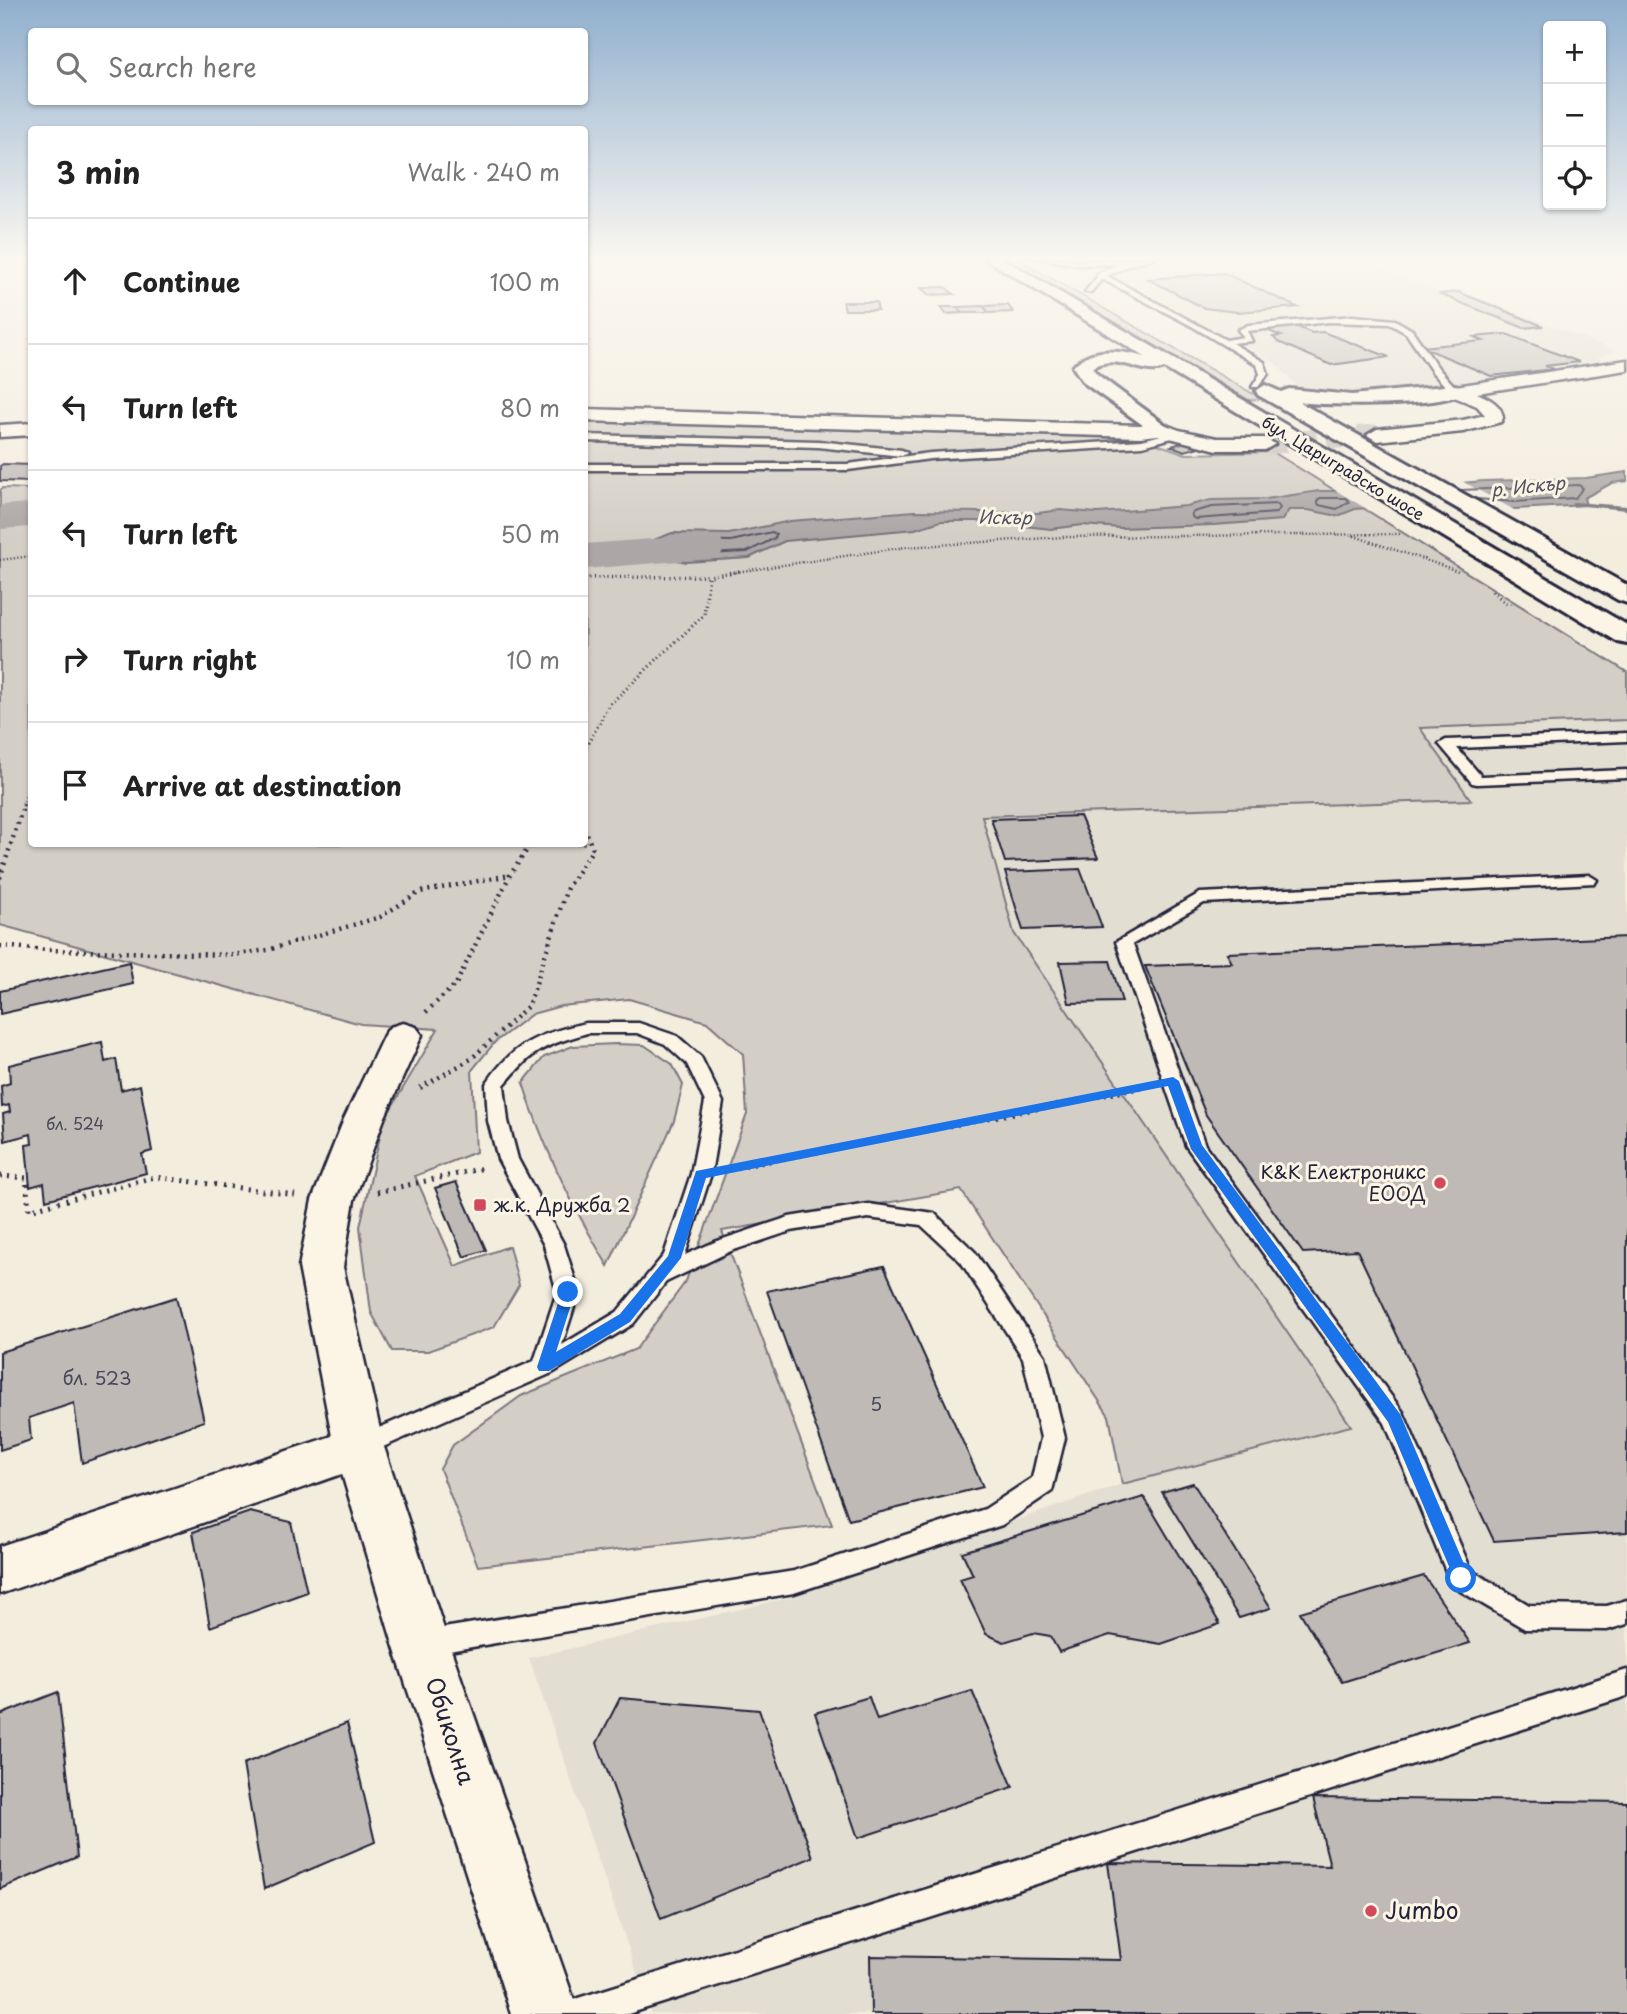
<!DOCTYPE html>
<meta charset="utf-8">
<style>
:root{--surface:#fff;--page:#f6f6f6;--text:#222;--muted:#767676;--line:#e0e0e0}
body{margin:0;font-family:"Playpen Sans",sans-serif;background:var(--page);color:var(--text)}
.controls{position:absolute;right:21px;top:21px;display:grid;overflow:hidden;border-radius:7px;box-shadow:0 2px 5px #0004}
.controls button{width:63px;height:63px;display:grid;place-items:center;padding:0;border:0;border-bottom:2px solid var(--line);background:var(--surface);color:var(--text);font:35px sans-serif}
.stop{position:absolute;width:21px;height:21px;margin:-16px;border:5px solid #1a73e8;border-radius:50%;background:#fff}
.stop.end{background:#1a73e8;border-color:#fff;box-shadow:0 2px 7px #0008}
.list{margin:0;padding:0;list-style:none}
h2{display:flex;justify-content:space-between;align-items:center;height:91px;margin:0;padding:0 28px;font-size:30px}
h2 small{font-size:23px;font-weight:400;color:var(--muted)}
.list li{display:grid;grid-template-columns:46px 1fr auto;gap:21px;align-items:center;box-sizing:border-box;height:126px;padding:0 28px;border-top:2px solid var(--line)}
.list b{display:block;font-size:26px;white-space:nowrap}
.list em{font-size:23px;font-style:normal;color:var(--muted)}
.icon{flex:none;width:38px;height:38px;fill:none;stroke:currentColor;stroke-width:2;stroke-linecap:round;stroke-linejoin:round}
.map{position:relative;flex:none;width:1627px;height:2014px;overflow:hidden}
.search{position:absolute;background:var(--surface);box-shadow:0 2px 5px #0004;left:28px;top:28px;width:560px;height:77px;display:flex;align-items:center;gap:18px;box-sizing:border-box;padding:0 24px;border-radius:7px;color:var(--muted);font-size:26px}
.panel{position:absolute;background:var(--surface);box-shadow:0 2px 5px #0004;left:28px;top:126px;width:560px;height:721px;border-radius:7px}
.map>svg:first-child{display:block}
.built{fill:#e3ded2}
.green{fill:#d4cfc6;stroke:#7b7880;stroke-width:2}
.water{fill:#aca7a6;stroke:#75727b;stroke-width:2}
.pier{fill:#f3edde}
.lines{fill:none;stroke-linecap:round;stroke-linejoin:round}
.shore{stroke:#595766;stroke-width:2}
.stream{fill:#75727b;fill-rule:evenodd}
.river{fill:#aca7a6;fill-rule:evenodd}
.building{fill:#bfbab6;stroke:#22223b;stroke-width:2}
.street-tunnel{stroke:#c9c4bd;stroke-width:21;stroke-dasharray:21 10;stroke-linecap:butt}
.lane-casing{stroke:#22223b;stroke-width:5}
.street-casing{stroke:#22223b;stroke-width:5}
.highway-casing{stroke:#22223b;stroke-width:6}
.path-far4{stroke:#22223b;stroke-width:2;stroke-dasharray:1 2.5;stroke-linecap:butt}
.path-far3{stroke:#22223b;stroke-width:2.5;stroke-dasharray:1 2.5;stroke-linecap:butt}
.path-far2{stroke:#22223b;stroke-width:3.5;stroke-dasharray:1 3.5;stroke-linecap:butt}
.path-far1{stroke:#22223b;stroke-width:4.5;stroke-dasharray:2 5;stroke-linecap:butt}
.path{stroke:#22223b;stroke-width:5;stroke-dasharray:2 6;stroke-linecap:butt}
.lane{fill:#fcf5e5;fill-rule:evenodd}
.street{fill:#fcf5e5;fill-rule:evenodd}
.highway{fill:#fcf5e5;fill-rule:evenodd}
.route{fill:#1a73e8}
.poi-dot{fill:#d1495b;stroke:#fcf5e5;stroke-width:2.5}
.labels{text-anchor:middle;stroke-width:6;stroke-linejoin:round;paint-order:stroke}
.far-street-label{font-size:16px;fill:#22223b;stroke:#fcf5e5}
.number-label{font-size:16px;fill:#49485a}
.far-water-label{font-size:18px;font-style:italic;fill:#525160;stroke:#fcf5e5}
.poi-label{font-size:19px;fill:#22223b;stroke:#fcf5e5;text-anchor:end}
.near-number-label{font-size:19px;fill:#49485a}
.near-street-label{font-size:23px;fill:#22223b;stroke:#fcf5e5}
.near-poi-label{font-size:23px;fill:#22223b;stroke:#fcf5e5;text-anchor:start}
</style>
<div class="map">
<svg width="1627" height="2014" viewBox="0 0 1627 2014">
<rect width="100%" height="100%" fill="#f3edde"/>
<filter id="ink" filterUnits="userSpaceOnUse"><feTurbulence type="fractalNoise" baseFrequency=".0143" numOctaves="2"/><feDisplacementMap in="SourceGraphic" scale="14" xChannelSelector="R" yChannelSelector="G"/><feConvolveMatrix kernelMatrix="1 2 1 2 8 2 1 2 1" color-interpolation-filters="sRGB"/></filter>
<g filter="url(#ink)">
<path class="built" d="M 1198,256 L 1362,256 L 1368,262 L 1440,292 L 1460,290 L 1617,351 L 1598,357 L 1606,364 L 1464,386 L 1345,397 L 1316,393 L 1298,387 L 1274,362 L 1112,273 L 1147,262 L 1202,263 Z
M 1627,720 L 1627,2014 L 651,2014 L 529,1658 L 792,1597 L 1122,1484 L 1350,1426 L 1014,932 L 982,816 L 1470,800 L 1419,728 Z"/>
<path class="green" d="M 1001,256 L 1012,256 L 1262,399 L 1249,400 Z
M 585,422 L 1134,436 L 1186,454 L 1273,452 L 1627,672 L 1627,720 L 1420,728 L 1471,800 L 982,816 L 1014,933 L 1351,1426 L 1122,1484 L 1109,1416 L 961,1190 L 722,1231 L 832,1525 L 478,1566 L 440,1469 L 453,1445 L 521,1396 L 636,1349 L 686,1281 L 747,1114 L 743,1054 L 707,1022 L 629,999 L 561,1006 L 532,1014 L 495,1042 L 472,1070 L 476,1152 L 415,1176 L 455,1266 L 509,1246 L 519,1285 L 494,1327 L 428,1351 L 392,1351 L 371,1312 L 360,1227 L 383,1122 L 438,1029 L 361,1024 L 0,925 L 0,490 L 3,488 L 31,489 L 32,844 L 584,844 Z
M 615,1044 L 644,1045 L 672,1064 L 683,1085 L 674,1121 L 608,1266 C 573,1208 543,1147 523,1083 L 544,1057 L 573,1046 Z"/>
<path class="water" d="M 1627,472 L 1627,481 L 1612,483 L 1584,498 L 1586,505 L 1514,509 L 1422,503 L 1355,509 L 1338,516 L 1308,510 L 1289,510 L 1282,520 L 1213,525 L 1120,528 L 1082,525 L 1051,529 L 977,521 L 941,521 L 915,529 L 785,541 L 749,558 L 686,562 L 659,556 L 614,555 L 672,533 L 729,534 L 790,521 L 915,511 L 1038,513 L 1060,510 L 1098,513 L 1186,506 L 1211,500 L 1266,499 L 1319,491 L 1367,491 L 1484,481 L 1586,478 Z"/>
<path class="pier" d="M 1460,480 L 1518,512 L 1422,507 L 1370,511 L 1332,488 L 1367,488 Z"/>
<g class="lines">
<path class="shore" d="M 1461,490 L 1579,485 L 1583,488 L 1575,498 L 1514,502 L 1477,499
M 1320,498 L 1346,498 L 1349,502 L 1337,509 L 1319,505 L 1317,501 Z
M 1277,504 L 1280,508 L 1276,513 L 1195,519 L 1191,516 L 1193,512 L 1212,507 Z
M 772,532 L 776,534 L 775,538 L 747,552 L 687,555 L 662,547 L 674,540 L 731,541 Z"/>
<path class="stream" d="M 1574,502 L 1627,506 L 1627,510 L 1572,505 L 1572,503 Z"/>
<path class="river" d="M 32,503 L 32,527 L 0,529 L 0,505 Z
M 705,535 L 720,538 L 726,547 L 720,556 L 705,559 L 584,569 L 584,544 Z"/>
</g>
<path class="building" d="M 1224,273 L 1297,307 L 1237,312 L 1204,308 L 1148,279 Z
M 945,287 L 954,294 L 929,295 L 921,288 Z
M 1458,292 L 1543,326 L 1524,328 L 1439,294 Z
M 843,302 L 876,302 L 878,310 L 845,310 Z
M 1008,305 L 1013,312 L 989,313 L 983,306 Z
M 983,306 L 989,313 L 962,313 L 957,307 Z
M 941,307 L 957,307 L 962,313 L 946,314 Z
M 1293,325 L 1312,333 L 1323,332 L 1389,357 L 1331,365 L 1278,342 L 1273,337 L 1281,336 L 1264,329 Z
M 1506,334 L 1579,362 L 1545,366 L 1554,369 L 1491,376 L 1422,347 L 1483,341 L 1474,337 Z
M 1185,442 L 1199,447 L 1185,451 L 1171,446 Z
M 3,464 L 32,465 L 32,482 L 0,481 L 0,466 Z
M 1080,816 L 1098,858 L 1005,862 L 991,819 Z
M 1080,869 L 1102,927 L 1023,930 L 1005,872 Z
M 1627,937 L 1627,1532 L 1494,1541 L 1357,1250 L 1303,1253 L 1206,1115 L 1145,966 L 1232,963 L 1227,953 Z
M 1110,961 L 1122,1002 L 1069,1003 L 1060,962 Z
M 129,962 L 133,984 L 0,1014 L 0,991 Z
M 102,1042 L 105,1062 L 116,1059 L 121,1090 L 140,1085 L 152,1151 L 142,1154 L 146,1173 L 46,1200 L 44,1183 L 30,1187 L 26,1145 L 32,1144 L 31,1134 L 5,1141 L 3,1114 L 10,1112 L 9,1105 L 2,1107 L 1,1086 L 10,1083 L 9,1065 Z
M 456,1182 L 486,1250 L 464,1257 L 435,1188 Z
M 884,1266 L 983,1487 L 849,1520 L 767,1291 Z
M 176,1297 L 204,1421 L 82,1463 L 74,1403 L 29,1418 L 31,1440 L 0,1450 L 0,1352 Z
M 1193,1483 L 1271,1608 L 1239,1618 L 1162,1492 Z
M 1144,1497 L 1220,1624 L 1161,1644 L 1110,1635 L 1059,1652 L 1050,1636 L 1033,1633 L 1004,1642 L 986,1634 L 960,1579 L 973,1575 L 962,1552 Z
M 250,1512 L 291,1522 L 307,1592 L 210,1627 L 193,1532 Z
M 1424,1576 L 1470,1643 L 1342,1682 L 1300,1612 Z
M 972,1691 L 1013,1787 L 858,1838 L 815,1713 L 869,1697 L 877,1720 Z
M 58,1692 L 77,1857 L 0,1889 L 0,1715 Z
M 620,1698 L 759,1710 L 813,1857 L 661,1919 L 597,1743 Z
M 347,1723 L 375,1842 L 264,1889 L 243,1764 Z
M 1313,1798 L 1627,1802 L 1627,2014 L 871,2014 L 870,1956 L 1121,1960 L 1108,1863 L 1330,1866 Z"/>
<g class="lines">
<path class="street-tunnel" d="M 1265,444 L 1377,435"/>
<g class="lane-casing">
<path id="lane" d="M 1025,256 L 1078,261 L 1131,260 L 1160,256 L 1130,265 L 1107,276 L 1226,340 L 1244,337 L 1238,330 L 1248,325 L 1353,316 L 1395,320 L 1412,330 L 1439,369 L 1459,391 L 1452,393 L 1433,373 L 1406,333 L 1390,324 L 1329,322 L 1247,331 L 1252,341 L 1232,343 L 1264,362 L 1268,374 L 1258,387 L 1252,387 L 1260,374 L 1257,365 L 1190,325 L 1102,279 L 1091,292 L 1085,292 L 1097,277 L 1097,274 L 1119,264 L 1078,265 Z
M 1173,432 L 1178,435 L 1176,437 L 1142,446 L 930,459 L 848,470 L 584,470 L 584,464 L 848,464 L 930,453 L 1142,440 Z
M 584,435 L 818,441 L 902,450 L 907,453 L 902,456 L 818,447 L 584,441 Z
M 1627,733 L 1627,741 L 1457,748 L 1481,776 L 1627,770 L 1627,778 L 1477,784 L 1472,783 L 1439,744 L 1446,740 Z
M 1589,875 L 1597,880 L 1595,883 L 1204,903 L 1133,944 L 1205,1145 L 1403,1412 L 1471,1570 L 1529,1605 L 1607,1606 L 1627,1600 L 1627,1624 L 1607,1630 L 1525,1629 L 1452,1586 L 1385,1423 L 1186,1146 L 1116,942 L 1200,893 Z
M 586,1023 L 639,1023 L 677,1036 L 701,1057 L 723,1102 L 711,1174 L 685,1255 L 717,1241 L 789,1217 L 868,1204 L 934,1213 L 975,1252 L 1045,1356 L 1065,1438 L 1052,1491 L 1002,1525 L 794,1593 L 425,1655 L 416,1652 L 412,1643 L 416,1634 L 425,1631 L 794,1571 L 985,1509 L 1032,1478 L 1041,1438 L 1023,1358 L 961,1262 L 921,1225 L 868,1218 L 791,1231 L 731,1251 L 666,1282 L 633,1324 L 552,1373 L 367,1454 L 359,1457 L 351,1454 L 347,1447 L 351,1440 L 534,1361 L 557,1292 L 544,1245 L 498,1159 L 488,1121 L 486,1084 C 514,1042 539,1034 586,1023 ZM 587,1033 L 637,1033 L 665,1044 L 687,1064 L 705,1102 L 691,1174 L 664,1255 L 617,1312 L 562,1345 L 579,1292 L 564,1245 L 518,1159 L 508,1121 L 504,1085 C 535,1048 542,1047 587,1033 Z
M 1627,1670 L 1627,1696 L 628,2014 L 562,2014 L 567,2003 L 578,1998 Z"/>
</g>
<g class="street-casing">
<path id="street" d="M 1627,360 L 1627,370 L 1477,393 C 1488,398 1502,404 1503,418 L 1501,422 L 1463,432 L 1377,441 L 1367,435 L 1377,429 L 1463,420 L 1485,415 L 1477,406 L 1449,395 L 1446,391 L 1449,387 Z
M 584,409 L 1140,425 L 1161,423 L 1179,430 L 1217,438 L 1265,438 L 1275,444 L 1265,450 L 1217,450 L 1158,435 L 1140,437 L 584,421 Z
M 32,423 L 32,435 L 0,437 L 0,425 Z
M 403,1023 L 416,1027 L 422,1035 L 384,1119 L 354,1200 L 343,1267 L 384,1447 L 449,1644 L 579,2014 L 511,2014 L 393,1644 L 342,1474 L 0,1594 L 0,1546 L 332,1436 L 299,1267 L 312,1200 L 344,1119 L 384,1035 L 390,1027 Z"/>
</g>
<g class="highway-casing">
<path id="highway" d="M 981,256 L 998,256 L 1627,625 L 1627,644 L 1618,642 L 1164,368 C 1145,378 1117,351 1092,368 L 1098,375 L 1171,429 L 1168,433 L 1154,433 L 1084,383 L 1073,367 C 1090,345 1122,351 1145,357 Z
M 1265,385 L 1281,392 L 1289,389 L 1352,395 L 1455,385 L 1462,387 L 1464,391 C 1451,408 1324,406 1299,402 L 1627,585 L 1627,603 L 1618,600 L 1258,395 L 1256,391 Z"/>
</g>
<path class="path-far4" d="M 623,256 L 737,262 L 838,258 L 966,261"/>
<path class="path-far3" d="M 1354,536 L 1458,571
M 0,560 L 32,556
M 729,573 L 906,547 L 1063,537 L 1401,534"/>
<path class="path-far2" d="M 584,578 L 709,576
M 1492,591 L 1506,603 L 1514,602
M 584,751 L 609,705 L 704,615 L 709,576 L 740,571
M 23,806 L 32,779"/>
<path class="path-far1" d="M 0,878 L 24,804
M 0,946 L 47,950 L 232,955 L 268,950 L 380,917 L 420,892 L 510,875
M 426,1012 L 456,984 L 510,875 L 531,844
M 420,1088 L 471,1059 L 529,1005 L 567,888 L 593,849 L 584,829
M 1036,1109 L 1146,1087"/>
<path class="path" d="M 729,1169 L 1045,1107
M 0,1176 L 26,1178 L 29,1210 L 155,1177 L 295,1195
M 377,1192 L 484,1168"/>
<use href="#lane" class="lane"/>
<use href="#street" class="street"/>
<use href="#highway" class="highway"/>
</g>
</g>
<linearGradient id="sky" x2="0" y2="1"><stop stop-color="#90afce"/><stop offset="0.48" stop-color="#faf7f0"/><stop offset="1" stop-color="#faf7f0" stop-opacity="0"/></linearGradient>
<rect width="1627" height="538" fill="url(#sky)"/>
<path class="route" d="M 1173,1077 L 1179,1081 L 1202,1145 L 1400,1414 L 1470,1578 L 1467,1583 L 1461,1586 L 1456,1583 L 1388,1422 L 1191,1149 L 1168,1086 L 706,1178 L 681,1258 L 630,1322 L 549,1371 L 539,1371 L 537,1367 L 563,1288 L 568,1287 L 575,1292 L 556,1352 L 620,1314 L 668,1256 L 696,1171 Z"/>
<g class="poi-dot">
<circle cx="1440" cy="1183" r="7"/>
<rect x="473" y="1198" width="14" height="14" rx="3.5"/>
<circle cx="1371" cy="1911" r="7"/>
</g>
<g class="labels">
<g class="far-street-label">
<text transform="translate(1343 468) rotate(31)" y="6">бул. Цариградско шосе</text>
</g>
<g class="number-label">
<text x="75" y="1130">бл. 524</text>
</g>
<g class="far-water-label">
<text transform="translate(1528 487) rotate(-6)" y="6">р. Искър</text>
<text transform="translate(1005 518) rotate(1)" y="6">Искър</text>
</g>
<g class="poi-label">
<text x="1426" y="1179">K&amp;K Електроникс<tspan x="1426" dy="22">ЕООД</tspan></text>
<text x="494" y="1212" text-anchor="start">ж.к. Дружба 2</text>
</g>
<g class="near-number-label">
<text x="97" y="1385">бл. 523</text>
<text x="876" y="1411">5</text>
</g>
<g class="near-street-label">
<text transform="translate(450 1731) rotate(72)" y="8">Обиколна</text>
</g>
<g class="near-poi-label">
<text x="1385" y="1919">Jumbo</text>
</g>
</g>
</svg>
<div class="controls">
<button>+</button>
<button>−</button>
<button><svg class="icon" aria-label="locate" viewBox="0 0 24 24"><circle cx="12" cy="12" r="6"/><path d="M12 2v4M12 18v4M2 12h4M18 12h4"/></svg></button>
</div>
<div class="stop" style="left:1461px;top:1578px"></div>
<div class="stop end" style="left:568px;top:1292px"></div>
<div class="search"><svg class="icon" aria-label="search" viewBox="0 0 24 24"><circle cx="10" cy="10" r="6"/><path d="M15 15l6 6"/></svg>Search here</div>
<section class="panel">
<h2>3 min<small>Walk · 240 m</small></h2>
<ul class="list">
<li><svg class="icon" aria-label="ahead" viewBox="0 0 24 24"><path d="M12 20V5M6 11l6-6 6 6"/></svg><div><b>Continue</b></div><em>100 m</em></li>
<li><svg class="icon" aria-label="left" viewBox="0 0 24 24"><path d="M17 20v-9H6M10 6l-5 5 5 5"/></svg><div><b>Turn left</b></div><em>80 m</em></li>
<li><svg class="icon" aria-label="left" viewBox="0 0 24 24"><path d="M17 20v-9H6M10 6l-5 5 5 5"/></svg><div><b>Turn left</b></div><em>50 m</em></li>
<li><svg class="icon" aria-label="right" viewBox="0 0 24 24"><path d="M7 20v-9h11M14 6l5 5-5 5"/></svg><div><b>Turn right</b></div><em>10 m</em></li>
<li><svg class="icon" aria-label="arrive" viewBox="0 0 24 24"><path d="M6 21V4h12l-3 4 3 4H6"/></svg><div><b>Arrive at destination</b></div></li>
</ul>
</section>
</div>
